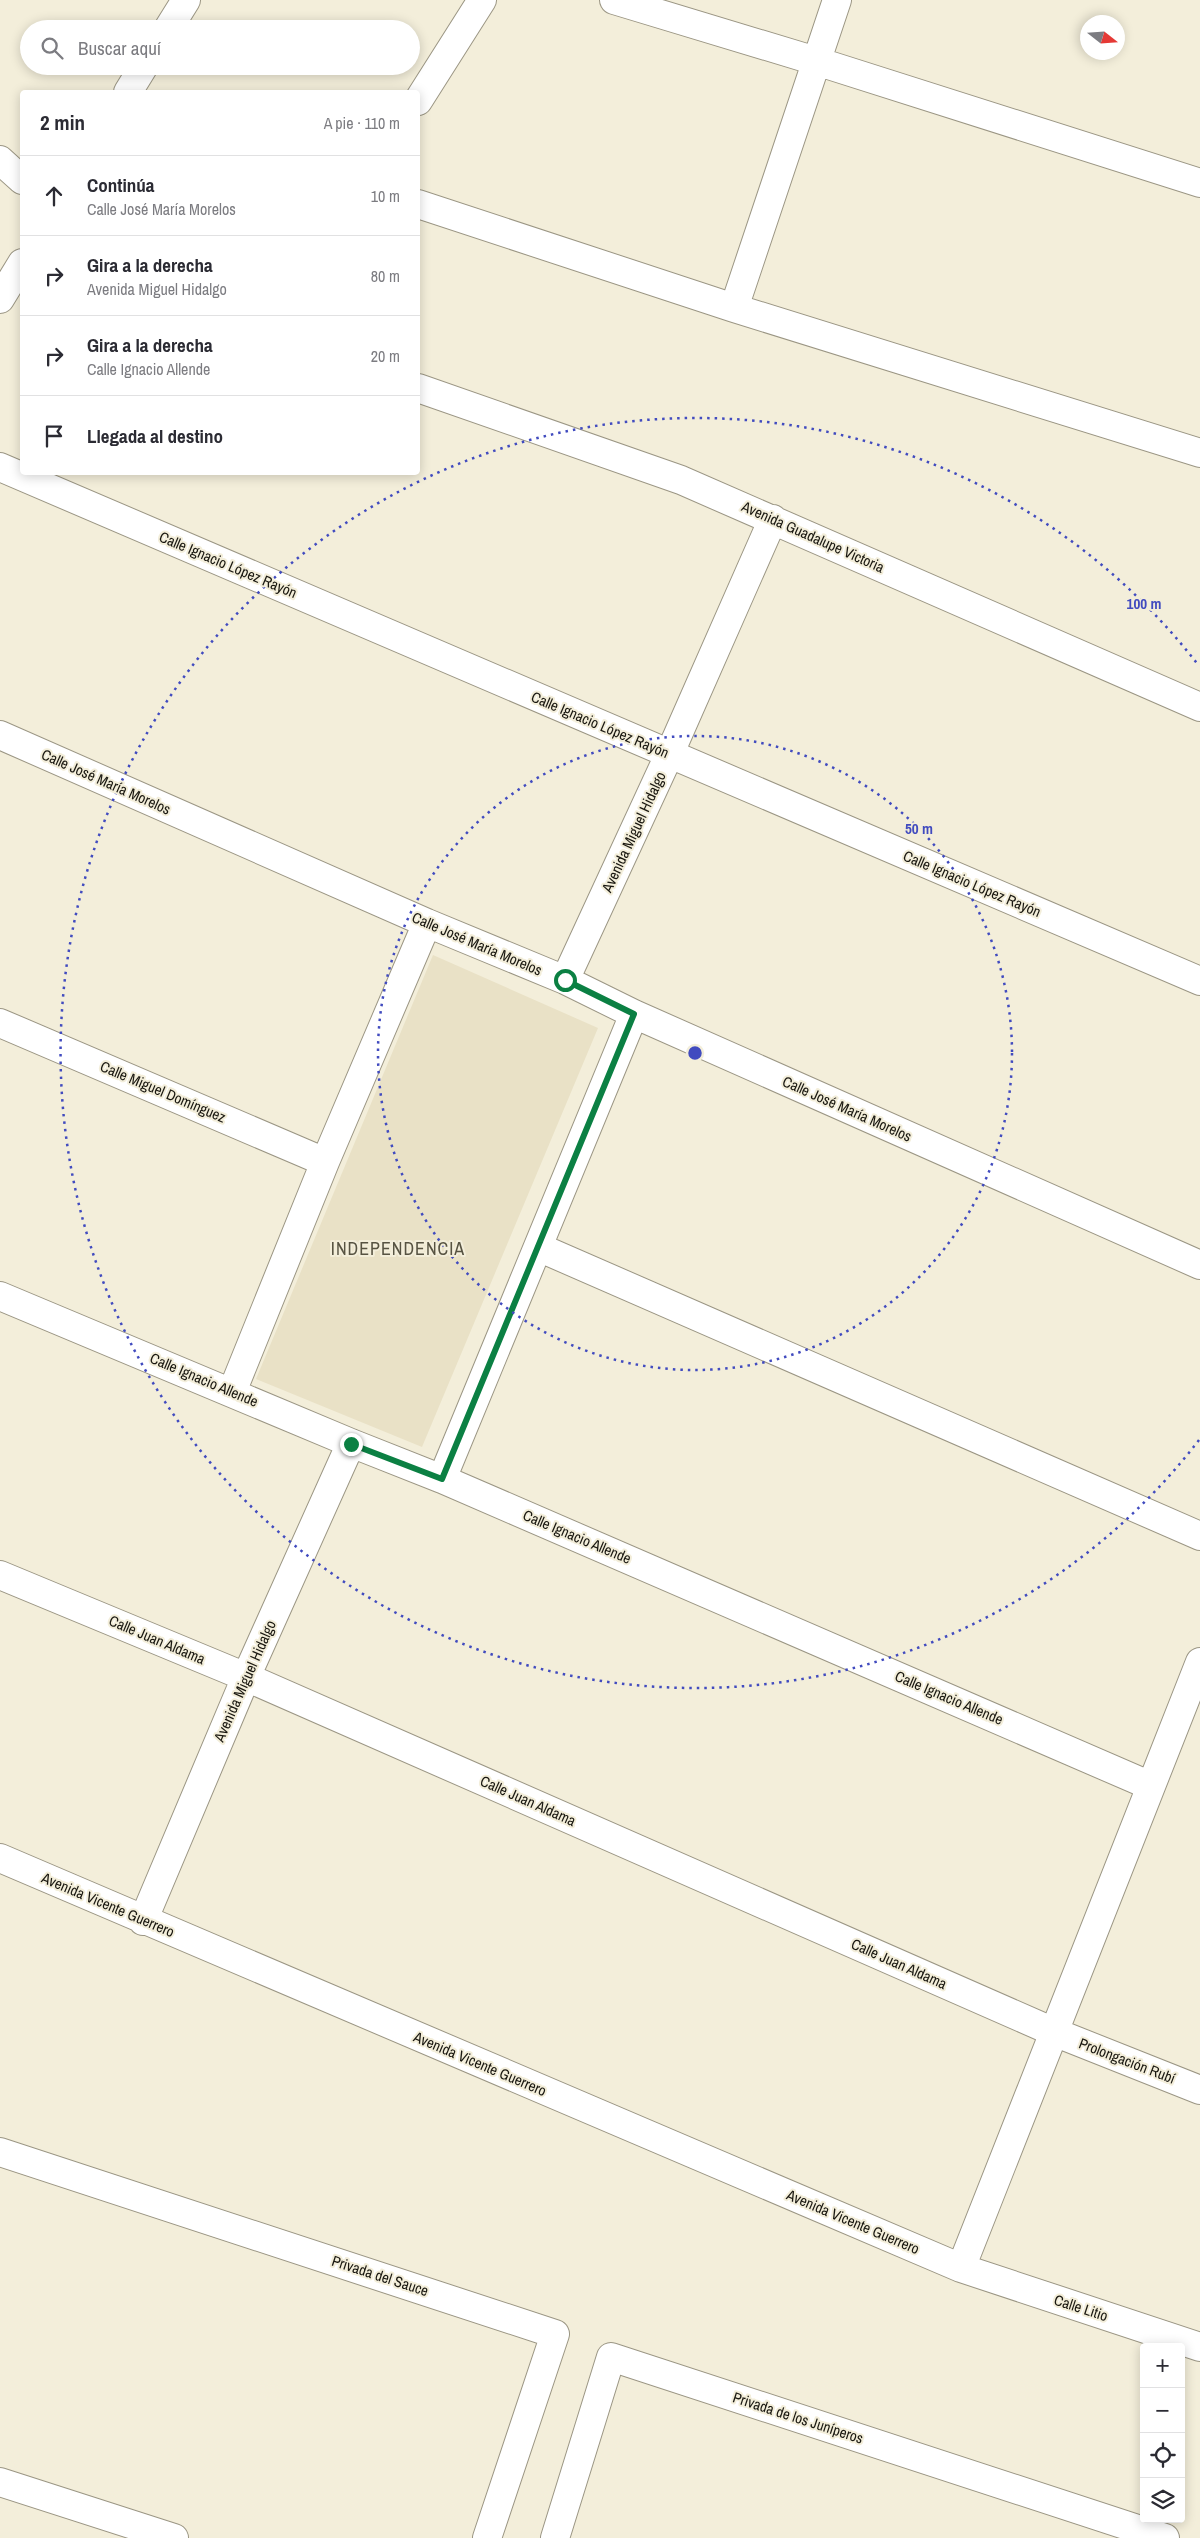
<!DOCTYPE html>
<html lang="es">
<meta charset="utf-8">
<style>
:root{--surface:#fff;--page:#f2f2f3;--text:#2b2b33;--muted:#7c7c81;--line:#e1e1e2}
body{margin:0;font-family:"Archivo Narrow",sans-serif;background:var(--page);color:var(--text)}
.controls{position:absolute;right:15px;bottom:15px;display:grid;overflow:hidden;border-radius:5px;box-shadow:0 2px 12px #0003}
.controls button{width:45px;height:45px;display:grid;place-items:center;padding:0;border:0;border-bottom:1px solid var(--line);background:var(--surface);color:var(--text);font:25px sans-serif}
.compass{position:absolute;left:1080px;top:15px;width:45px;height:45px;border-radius:50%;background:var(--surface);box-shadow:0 2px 12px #0003;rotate:107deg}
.stop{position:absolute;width:15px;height:15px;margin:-11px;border:4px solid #0b8043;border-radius:50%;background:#fff}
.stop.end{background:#0b8043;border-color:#fff;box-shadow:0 1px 5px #0008}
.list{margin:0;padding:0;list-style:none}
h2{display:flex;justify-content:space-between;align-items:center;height:65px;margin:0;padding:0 20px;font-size:21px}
h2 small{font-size:16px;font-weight:400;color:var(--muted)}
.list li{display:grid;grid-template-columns:32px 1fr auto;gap:15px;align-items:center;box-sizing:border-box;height:80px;padding:0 20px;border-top:1px solid var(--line)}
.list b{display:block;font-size:19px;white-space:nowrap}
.list p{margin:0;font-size:16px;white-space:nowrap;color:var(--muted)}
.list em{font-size:16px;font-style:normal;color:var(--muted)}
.icon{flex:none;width:28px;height:28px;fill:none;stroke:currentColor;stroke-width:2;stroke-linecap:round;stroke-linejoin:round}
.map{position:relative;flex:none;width:1200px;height:2538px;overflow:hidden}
.search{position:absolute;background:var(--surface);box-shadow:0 2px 12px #0003;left:20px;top:20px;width:400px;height:55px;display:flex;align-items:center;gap:12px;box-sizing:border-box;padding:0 18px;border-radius:28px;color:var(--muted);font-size:19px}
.panel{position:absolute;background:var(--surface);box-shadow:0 2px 12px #0003;left:20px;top:90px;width:400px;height:385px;border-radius:5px}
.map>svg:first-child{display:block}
.built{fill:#e9e1c6}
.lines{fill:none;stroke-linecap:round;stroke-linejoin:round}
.minor-casing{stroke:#9b9684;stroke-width:30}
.minor{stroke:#fff;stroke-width:28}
.route{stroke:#0b8043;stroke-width:6}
.ring{fill:none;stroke:#414bbf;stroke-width:2.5;stroke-dasharray:2.5 5}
.labels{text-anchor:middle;stroke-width:4;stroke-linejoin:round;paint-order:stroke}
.street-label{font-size:15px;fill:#191710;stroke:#f3eeda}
.quarter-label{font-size:18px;letter-spacing:1px;fill:#575342;stroke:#f3eeda}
.centre{fill:#414bbf;stroke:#f3eeda;stroke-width:2.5}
.ring-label{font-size:15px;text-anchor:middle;font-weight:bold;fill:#414bbf;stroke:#f3eeda;stroke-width:4;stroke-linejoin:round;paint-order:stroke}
</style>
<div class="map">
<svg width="1200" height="2538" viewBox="0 0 1200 2538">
<rect width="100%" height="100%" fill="#f3eeda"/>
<path class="built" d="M 433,955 L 598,1028 L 422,1447 L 256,1379 Z"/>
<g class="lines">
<g class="minor-casing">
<path id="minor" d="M 614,0 L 816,61 L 1200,183
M 168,29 L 186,0
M 128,92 L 144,66
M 418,101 L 482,0
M 0,160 L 22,180
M 418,204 L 734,308 L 1200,453
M 0,299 L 22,263
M 734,308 L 837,0
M 418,388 L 681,480 L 1200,707
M 0,467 L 1200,981
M 0,735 L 427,923 L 565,980 L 634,1014 L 1200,1265
M 565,980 L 669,755 L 773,519
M 0,1023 L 325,1162
M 538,1247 L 1200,1536
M 0,1296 L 351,1443 L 442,1479 L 1151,1786
M 232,1392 L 325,1162 L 427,923
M 442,1479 L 634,1014
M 0,1575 L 246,1677 L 1054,2032 L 1200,2090
M 0,1858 L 961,2268 L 1200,2347
M 143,1921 L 246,1677 L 351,1443
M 0,2152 L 555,2334 L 487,2538
M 961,2268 L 1200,1662
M 0,2482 L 174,2538
M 555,2538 L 611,2357 L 1165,2538"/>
</g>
<use href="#minor" class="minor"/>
</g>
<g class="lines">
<path class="route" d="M 351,1444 L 442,1479 L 634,1014 L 565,980"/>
</g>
<g class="ring">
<circle cx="695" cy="1053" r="317"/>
<path d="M1199 1440A635 635 0 1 1 1199 666"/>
</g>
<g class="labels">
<g class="street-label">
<text transform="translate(813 537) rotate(24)" y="5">Avenida Guadalupe Victoria</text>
<text transform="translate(228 565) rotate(23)" y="5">Calle Ignacio López Rayón</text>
<text transform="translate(600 725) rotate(23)" y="5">Calle Ignacio López Rayón</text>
<text transform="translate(106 782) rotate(24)" y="5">Calle José María Morelos</text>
<text transform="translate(634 832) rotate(-65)" y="5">Avenida Miguel Hidalgo</text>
<text transform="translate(972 884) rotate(23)" y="5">Calle Ignacio López Rayón</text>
<text transform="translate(477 944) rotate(23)" y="5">Calle José María Morelos</text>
<text transform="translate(163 1092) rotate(23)" y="5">Calle Miguel Domínguez</text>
<text transform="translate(847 1109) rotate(24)" y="5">Calle José María Morelos</text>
<text transform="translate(204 1380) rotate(23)" y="5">Calle Ignacio Allende</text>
<text transform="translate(577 1537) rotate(23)" y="5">Calle Ignacio Allende</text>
<text transform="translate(157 1640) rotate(23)" y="5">Calle Juan Aldama</text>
<text transform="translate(245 1681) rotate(-66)" y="5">Avenida Miguel Hidalgo</text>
<text transform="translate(949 1698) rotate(23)" y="5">Calle Ignacio Allende</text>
<text transform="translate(528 1801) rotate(24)" y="5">Calle Juan Aldama</text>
<text transform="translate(108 1905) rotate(23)" y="5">Avenida Vicente Guerrero</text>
<text transform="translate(899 1964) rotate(24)" y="5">Calle Juan Aldama</text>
<text transform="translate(1127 2061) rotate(21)" y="5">Prolongación Rubí</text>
<text transform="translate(480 2064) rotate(23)" y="5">Avenida Vicente Guerrero</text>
<text transform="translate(853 2222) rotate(23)" y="5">Avenida Vicente Guerrero</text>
<text transform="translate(380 2276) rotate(18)" y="5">Privada del Sauce</text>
<text transform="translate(1081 2308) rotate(18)" y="5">Calle Litio</text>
<text transform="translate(798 2418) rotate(18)" y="5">Privada de los Juníperos</text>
</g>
<g class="quarter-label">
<text x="398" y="1255">INDEPENDENCIA</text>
</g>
</g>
<circle cx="695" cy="1053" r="8" class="centre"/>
<g class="ring-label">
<text x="1144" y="609">100 m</text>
<text x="919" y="834">50 m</text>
</g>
</svg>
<div class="controls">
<button>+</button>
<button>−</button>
<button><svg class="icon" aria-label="locate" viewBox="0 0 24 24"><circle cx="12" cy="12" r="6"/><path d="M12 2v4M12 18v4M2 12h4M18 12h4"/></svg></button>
<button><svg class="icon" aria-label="layers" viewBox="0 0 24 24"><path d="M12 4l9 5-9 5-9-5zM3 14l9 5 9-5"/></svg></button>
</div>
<svg class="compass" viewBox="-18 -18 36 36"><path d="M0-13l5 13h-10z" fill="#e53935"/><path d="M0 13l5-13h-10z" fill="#7c7c81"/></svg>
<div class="stop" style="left:565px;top:980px"></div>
<div class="stop end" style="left:351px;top:1444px"></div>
<div class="search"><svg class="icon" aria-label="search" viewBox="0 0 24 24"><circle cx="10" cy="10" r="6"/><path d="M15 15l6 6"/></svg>Buscar aquí</div>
<section class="panel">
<h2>2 min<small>A pie · 110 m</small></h2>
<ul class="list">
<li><svg class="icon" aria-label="ahead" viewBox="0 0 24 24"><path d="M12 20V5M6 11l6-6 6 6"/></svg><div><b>Continúa</b><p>Calle José María Morelos</p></div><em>10 m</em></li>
<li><svg class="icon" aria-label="right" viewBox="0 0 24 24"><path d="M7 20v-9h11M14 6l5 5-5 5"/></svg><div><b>Gira a la derecha</b><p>Avenida Miguel Hidalgo</p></div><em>80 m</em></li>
<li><svg class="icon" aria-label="right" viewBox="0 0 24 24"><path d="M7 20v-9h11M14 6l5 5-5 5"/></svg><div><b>Gira a la derecha</b><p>Calle Ignacio Allende</p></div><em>20 m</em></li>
<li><svg class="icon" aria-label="arrive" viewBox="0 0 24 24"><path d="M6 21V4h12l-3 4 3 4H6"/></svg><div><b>Llegada al destino</b></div></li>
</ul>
</section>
</div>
